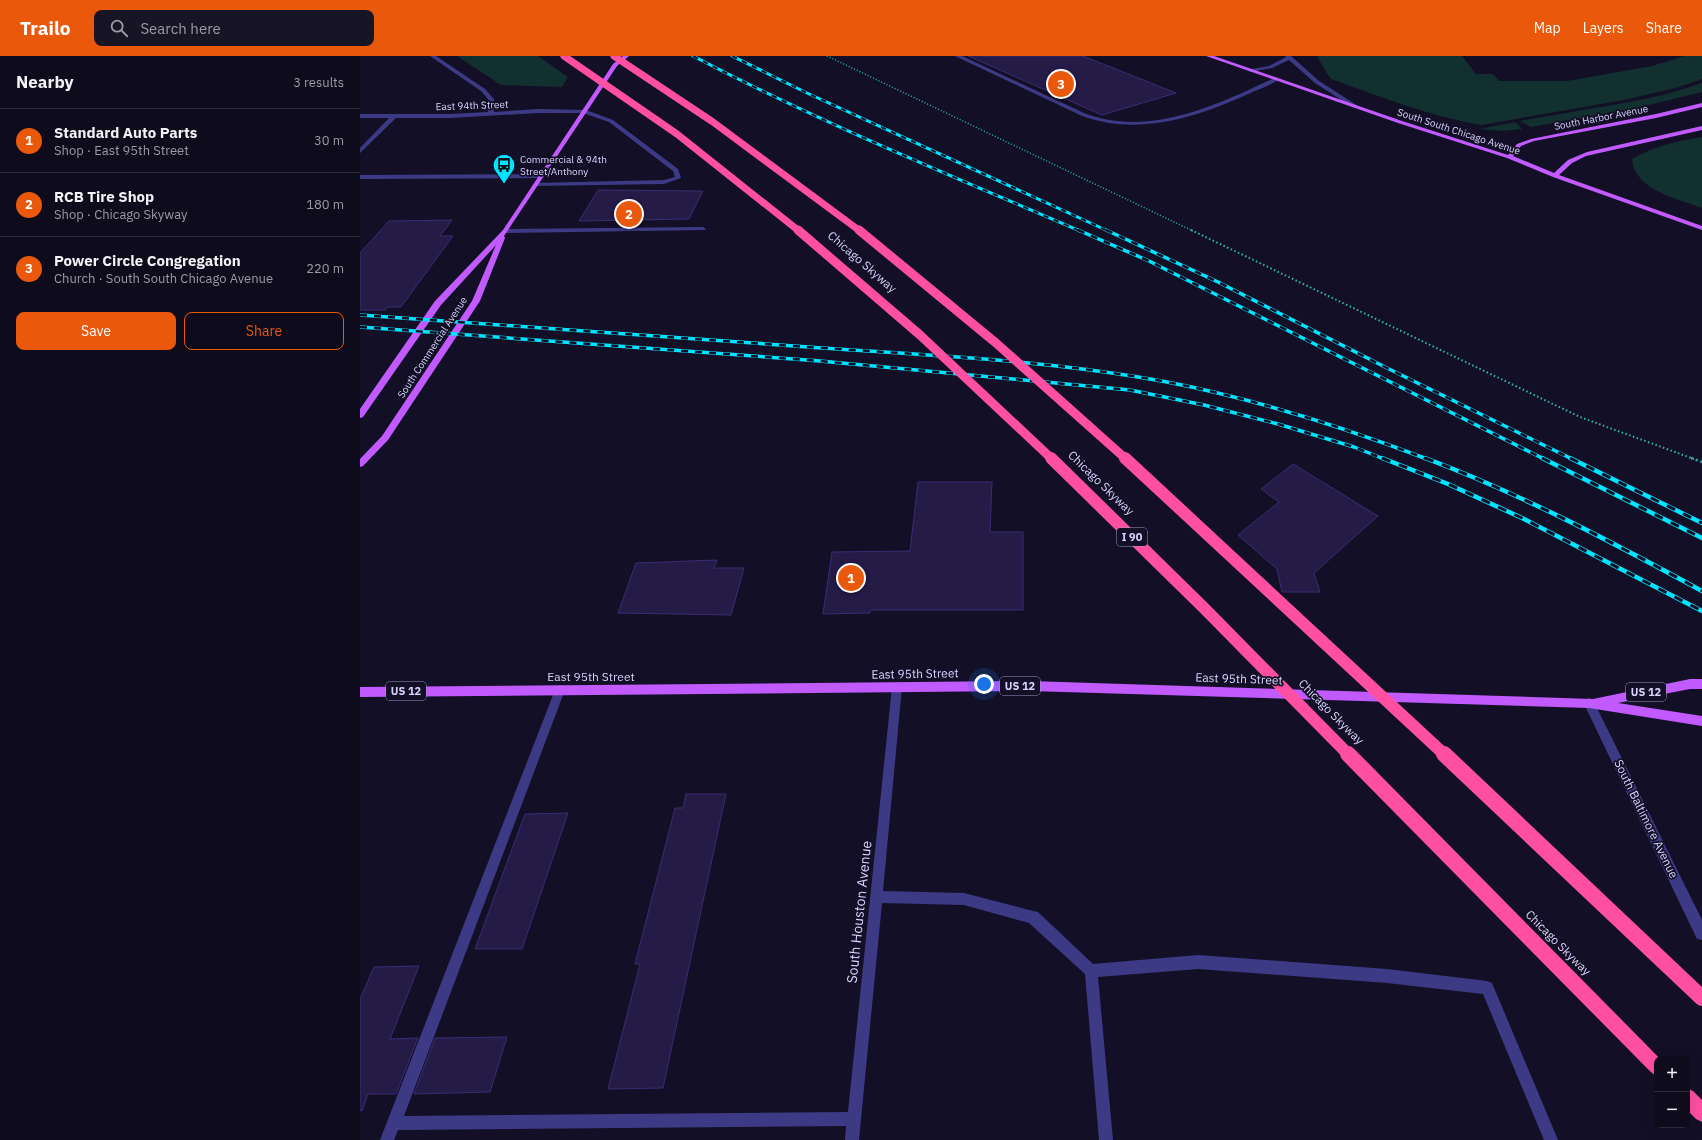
<!DOCTYPE html>
<meta charset="utf-8">
<style>
:root{--surface:#0e0b1c;--page:#171425;--text:#f1f3f6;--muted:#9b9ba3;--line:#2e2b3b;--accent:#ea580c}
body{margin:0;font-family:"IBM Plex Sans",sans-serif;background:var(--page);color:var(--text)}
.controls{position:absolute;right:12px;bottom:12px;display:grid;overflow:hidden;border-radius:8px;box-shadow:0 4px 16px #0002}
.controls button{width:36px;height:36px;display:grid;place-items:center;padding:0;border:0;border-bottom:1px solid var(--line);background:var(--surface);color:var(--text);font:20px sans-serif}
.you{position:absolute;left:624px;top:628px;width:14px;height:14px;margin:-10px;border:3px solid #fff;border-radius:50%;background:#1a73e8;box-shadow:0 0 0 6px #1a73e833}
.badge{display:grid;place-items:center;width:26px;height:26px;border-radius:50%;background:var(--accent);color:#fff;font-size:13px;font-weight:700}
.pin{position:absolute;translate:-50% -50%;border:2px solid #fff;box-shadow:0 1px 4px #0006}
.list{margin:0;padding:0;list-style:none}
h2{display:flex;justify-content:space-between;align-items:center;height:52px;margin:0;padding:0 16px;font-size:17px}
h2 small{font-size:13px;font-weight:400;color:var(--muted)}
.list li{display:grid;grid-template-columns:26px 1fr auto;gap:12px;align-items:center;box-sizing:border-box;height:64px;padding:0 16px;border-top:1px solid var(--line)}
.list b{display:block;font-size:15px;white-space:nowrap}
.list p{margin:0;font-size:13px;white-space:nowrap;color:var(--muted)}
.list em{font-size:13px;font-style:normal;color:var(--muted)}
.actions{display:flex;gap:8px;padding:12px 16px}
.actions a{flex:1;padding:9px 0;border:1px solid var(--accent);border-radius:8px;text-align:center;font-size:14px;color:var(--accent)}
.actions .main{background:var(--accent);color:#fff}
.icon{flex:none;width:22px;height:22px;fill:none;stroke:currentColor;stroke-width:2;stroke-linecap:round;stroke-linejoin:round}
.map{position:relative;flex:none;width:1342px;height:1084px;overflow:hidden}
header{display:flex;align-items:center;gap:24px;box-sizing:border-box;height:56px;padding:0 20px;background:var(--accent);color:#fff}
header strong{font-size:19px}
nav{display:flex;gap:22px;margin-inline-start:auto;font-size:14px}
.search{width:280px;height:36px;background:var(--page);display:flex;align-items:center;gap:10px;box-sizing:border-box;padding:0 14px;border-radius:8px;color:var(--muted);font-size:15px}
main{display:flex}
aside{flex:1;background:var(--surface)}
.map>svg:first-child{display:block}
.green{fill:#12302f}
.building{fill:#241b47;stroke:#3b2d73}
.lines{fill:none;stroke-linecap:round;stroke-linejoin:round}
.path-far2{stroke:#2fb8b0;stroke-width:1.5;stroke-dasharray:1 2;stroke-linecap:butt}
.path-far1{stroke:#2fb8b0;stroke-width:2;stroke-dasharray:1.5 2.5;stroke-linecap:butt}
.path{stroke:#2fb8b0;stroke-width:2.5;stroke-dasharray:2 3;stroke-linecap:butt}
.minor{fill:#3d3a85;fill-rule:evenodd}
.major{fill:#c25bff;fill-rule:evenodd}
.highway{fill:#ff4fa3;fill-rule:evenodd}
.rail-far2-casing{stroke:#00e5ff;stroke-width:3}
.rail-far1-casing{stroke:#00e5ff;stroke-width:3.5}
.rail-casing{stroke:#00e5ff;stroke-width:4.5}
.rail-far2{stroke:#130f26;stroke-width:2;stroke-dasharray:5.5;stroke-linecap:butt}
.rail-far1{stroke:#130f26;stroke-width:2.5;stroke-dasharray:7;stroke-linecap:butt}
.rail{stroke:#130f26;stroke-width:3;stroke-dasharray:9;stroke-linecap:butt}
.highway-bridge-far3{stroke:#ff4fa3;stroke-width:7}
.highway-bridge-far2{stroke:#ff4fa3;stroke-width:9}
.highway-bridge-far1{stroke:#ff4fa3;stroke-width:12}
.highway-bridge{stroke:#ff4fa3;stroke-width:16}
.labels{text-anchor:middle;stroke-width:3.5;stroke-linejoin:round;paint-order:stroke}
.far-street-label{font-size:10px;fill:#d9d4ff;stroke:#130f26}
.far-poi-label{font-size:10px;fill:#d9d4ff;stroke:#130f26;text-anchor:start}
.shield{fill:#130f26;stroke:#9e99be;stroke-width:1}
.shield-label{font-size:11px;font-weight:bold;fill:#d9d4ff}
.street-label{font-size:12px;fill:#d9d4ff;stroke:#130f26}
.near-street-label{font-size:14px;fill:#d9d4ff;stroke:#130f26}
</style>
<header>
<strong>Trailo</strong>
<div class="search"><svg class="icon" aria-label="search" viewBox="0 0 24 24"><circle cx="10" cy="10" r="6"/><path d="M15 15l6 6"/></svg>Search here</div>
<nav><a>Map</a><a>Layers</a><a>Share</a></nav>
</header>
<main>
<aside>
<h2>Nearby<small>3 results</small></h2>
<ul class="list">
<li><span class="badge">1</span><div><b>Standard Auto Parts</b><p>Shop · East 95th Street</p></div><em>30 m</em></li>
<li><span class="badge">2</span><div><b>RCB Tire Shop</b><p>Shop · Chicago Skyway</p></div><em>180 m</em></li>
<li><span class="badge">3</span><div><b>Power Circle Congregation</b><p>Church · South South Chicago Avenue</p></div><em>220 m</em></li>
</ul>
<div class="actions"><a class="main">Save</a><a>Share</a></div>
</aside>
<div class="map">
<svg width="1342" height="1084" viewBox="0 0 1342 1084">
<rect width="100%" height="100%" fill="#130f26"/>
<path class="green" d="M 97,0 L 178,0 L 208,21 L 202,31 L 141,29 Z
M 957,0 L 1102,0 L 1116,18 L 1133,18 L 1139,25 L 1207,25 L 1292,10 L 1324,0 L 1342,0 L 1342,23 L 1315,32 L 1264,44 L 1121,69 C 1069,60 1021,41 971,23 L 966,16 Z
M 1342,27 L 1342,36 L 1281,51 L 1171,71 L 1160,65 L 1275,45 L 1307,38 Z
M 1155,66 L 1162,73 L 1142,75 L 1120,73 Z
M 1342,81 L 1342,152 C 1317,142 1275,135 1272,103 C 1298,89 1313,86 1342,81 Z"/>
<path class="building" d="M 608,0 L 723,0 L 816,37 L 742,59 Z
M 238,134 L 343,135 L 329,163 L 219,165 Z
M 92,164 L 80,180 L 93,180 L 41,251 L 27,251 L 25,254 L 0,254 L 0,197 L 29,165 Z
M 933,408 L 1018,460 L 954,517 L 960,536 L 922,536 L 917,513 L 878,479 L 919,446 L 901,433 Z
M 558,426 L 632,426 L 630,476 L 663,476 L 663,554 L 511,554 L 510,557 L 463,558 L 472,496 L 550,495 Z
M 357,504 L 354,512 L 384,512 L 371,559 L 258,557 L 276,507 Z
M 326,738 L 366,738 L 303,1032 L 248,1033 L 280,908 L 275,908 L 315,752 L 323,752 Z
M 208,757 L 162,893 L 115,893 L 165,758 Z
M 59,910 L 30,983 L 58,982 L 36,1038 L 8,1038 L 2,1055 L 0,1054 L 0,943 L 14,911 Z
M 147,981 L 130,1036 L 54,1038 L 75,982 Z"/>
<g class="lines">
<path class="path-far2" d="M 467,0 L 833,175"/>
<path class="path-far1" d="M 831,174 L 1220,361 L 1334,403"/>
<path class="path" d="M 1331,402 L 1342,406"/>
<path class="minor" d="M 70,0 L 76,0 L 125,33 L 134,43 L 134,56 L 178,53 L 226,54 L 253,64 L 318,113 L 321,122 L 304,128 L 173,130 L 172,129 L 175,127 L 304,124 L 315,121 L 313,115 L 249,66 L 223,57 L 178,57 L 90,62 L 36,62 L 0,97 L 0,92 L 29,62 L 0,62 L 0,58 L 90,58 L 128,56 L 128,43 L 121,35 Z
M 595,0 L 602,0 L 724,57 C 788,82 857,49 914,22 L 919,23 C 910,30 896,34 886,39 C 835,62 775,81 720,59 Z
M 925,0 L 931,0 L 959,25 L 998,50 L 998,52 L 994,52 L 955,27 L 929,4 L 912,12 L 890,16 L 887,14 L 909,10 L 926,1 Z
M 0,119 L 181,118 L 184,120 L 181,122 L 0,123 Z
M 343,171 L 346,173 L 345,174 L 145,177 L 142,175 L 145,173 Z
M 537,626 L 541,628 L 542,631 L 523,835 L 604,837 L 673,855 L 678,856 L 733,908 L 838,899 L 1027,913 L 1127,925 L 1132,927 L 1198,1084 L 1184,1084 L 1123,938 L 1027,927 L 838,913 L 738,921 L 753,1084 L 739,1084 L 725,918 L 669,867 L 604,849 L 522,847 L 499,1084 L 485,1084 L 486,1070 L 38,1074 L 34,1084 L 20,1084 L 195,634 L 196,631 L 200,629 L 204,631 L 205,634 L 44,1060 L 488,1056 L 532,631 L 533,628 Z
M 1229,642 L 1233,644 L 1342,864 L 1342,884 L 1337,883 L 1225,650 L 1224,647 L 1225,644 Z"/>
<path class="major" d="M 263,0 L 269,0 L 257,10 L 144,180 L 145,182 L 120,245 L 28,384 L 3,410 L 0,411 L 0,403 L 22,380 L 112,245 L 136,189 L 81,249 L 3,361 L 0,362 L 0,353 L 75,245 L 143,174 L 253,8 Z
M 846,0 L 854,0 L 1042,65 L 1148,99 L 1157,88 L 1171,83 L 1296,58 L 1342,47 L 1342,51 L 1296,62 L 1174,85 L 1161,90 L 1153,100 L 1194,117 L 1208,104 L 1227,96 L 1342,70 L 1342,74 L 1226,100 L 1212,107 L 1199,119 L 1342,170 L 1342,174 L 1193,121 L 1147,102 L 1038,67 Z
M 1330,623 L 1342,623 L 1342,633 L 1330,633 L 1258,647 L 1342,660 L 1342,670 L 1229,652 L 670,635 L 0,641 L 0,631 L 670,625 L 1233,643 Z"/>
<path class="highway" d="M 1327,1032 L 1333,1035 L 1342,1044 L 1342,1066 L 1336,1063 L 1327,1054 Z"/>
<g class="rail-far2-casing">
<path id="rail-far2" d="M 333,0 C 459,66 590,119 720,175
M 372,0 L 447,37 L 748,175"/>
</g>
<g class="rail-far1-casing">
<path id="rail-far1" d="M 718,174 L 789,205 L 1184,403
M 746,174 L 858,226 L 1025,311 L 1212,403
M 0,259 C 145,269 289,280 434,290 C 558,299 684,303 807,326 C 895,343 983,371 1067,403
M 0,271 L 460,305 L 770,334 L 844,349 L 918,368 L 994,391 L 1024,403"/>
</g>
<g class="rail-casing">
<path id="rail" d="M 1022,402 L 1088,428 L 1162,462 L 1342,555
M 1065,402 C 1161,438 1252,486 1342,535
M 1182,402 L 1342,482
M 1210,402 L 1342,467"/>
</g>
<use href="#rail-far2" class="rail-far2"/>
<use href="#rail-far1" class="rail-far1"/>
<use href="#rail" class="rail"/>
<path class="highway-bridge-far3" d="M 204,0 L 317,78 L 439,175
M 254,0 L 353,66 L 500,175"/>
<path class="highway-bridge-far2" d="M 438,174 L 560,279 L 692,403
M 499,174 L 636,287 L 766,403"/>
<path class="highway-bridge-far1" d="M 691,402 L 844,552 L 989,699
M 765,402 L 1085,699"/>
<path class="highway-bridge" d="M 988,698 L 1297,1011
M 1084,698 L 1342,942"/>
</g>
<defs>
<g id="bus-pin" transform="scale(1.15)"><path d="M0 17L-7.5 6A9.5 9.5 0 1 1 7.5 6Z" fill="#00e5ff" stroke="#130f26"/><path d="M-5-6H5V4H4V6H2V4H-2V6H-4V4H-5ZM-3.5-4V0h7V-4ZM-3.5 1.2v1.5H-2V1.2ZM2 1.2v1.5H3.5V1.2Z" fill="#111"/></g>
</defs>
<g fill-rule="evenodd">
<use href="#bus-pin" x="144" y="109"/>
</g>
<g class="labels">
<g class="far-street-label">
<text transform="translate(112 49) rotate(-2)" y="4">East 94th Street</text>
<text transform="translate(1241 61) rotate(-11)" y="4">South Harbor Avenue</text>
<text transform="translate(1099 75) rotate(18)" y="4">South South Chicago Avenue</text>
<text transform="translate(72 291) rotate(-57)" y="4">South Commercial Avenue</text>
</g>
<g class="far-poi-label">
<text x="160" y="107">Commercial &amp; 94th<tspan x="160" dy="12">Street/Anthony</tspan></text>
</g>
<g class="shield">
<rect x="757" y="472" width="30" height="18" rx="3"/>
<rect x="640" y="621" width="40" height="18" rx="3"/>
<rect x="26" y="626" width="40" height="18" rx="3"/>
<rect x="1266" y="627" width="40" height="18" rx="3"/>
</g>
<g class="shield-label">
<text x="772" y="485">I 90</text>
<text x="660" y="634">US 12</text>
<text x="46" y="639">US 12</text>
<text x="1286" y="640">US 12</text>
</g>
<g class="street-label">
<text transform="translate(502 206) rotate(41)" y="4">Chicago Skyway</text>
<text transform="translate(741 427) rotate(44)" y="4">Chicago Skyway</text>
<text transform="translate(555 618) rotate(-1)" y="4">East 95th Street</text>
<text x="231" y="625">East 95th Street</text>
<text transform="translate(879 623) rotate(2)" y="4">East 95th Street</text>
<text transform="translate(971 656) rotate(45)" y="4">Chicago Skyway</text>
<text transform="translate(1286 763) rotate(64)" y="4">South Baltimore Avenue</text>
<text transform="translate(1198 887) rotate(45)" y="4">Chicago Skyway</text>
</g>
<g class="near-street-label">
<text transform="translate(499 856) rotate(-84)" y="5">South Houston Avenue</text>
</g>
</g>
</svg>
<div class="controls">
<button>+</button>
<button>−</button>
</div>
<div class="you"></div>
<div class="pin badge" style="left:491px;top:522px">1</div>
<div class="pin badge" style="left:269px;top:158px">2</div>
<div class="pin badge" style="left:701px;top:28px">3</div>
</div>
</main>
